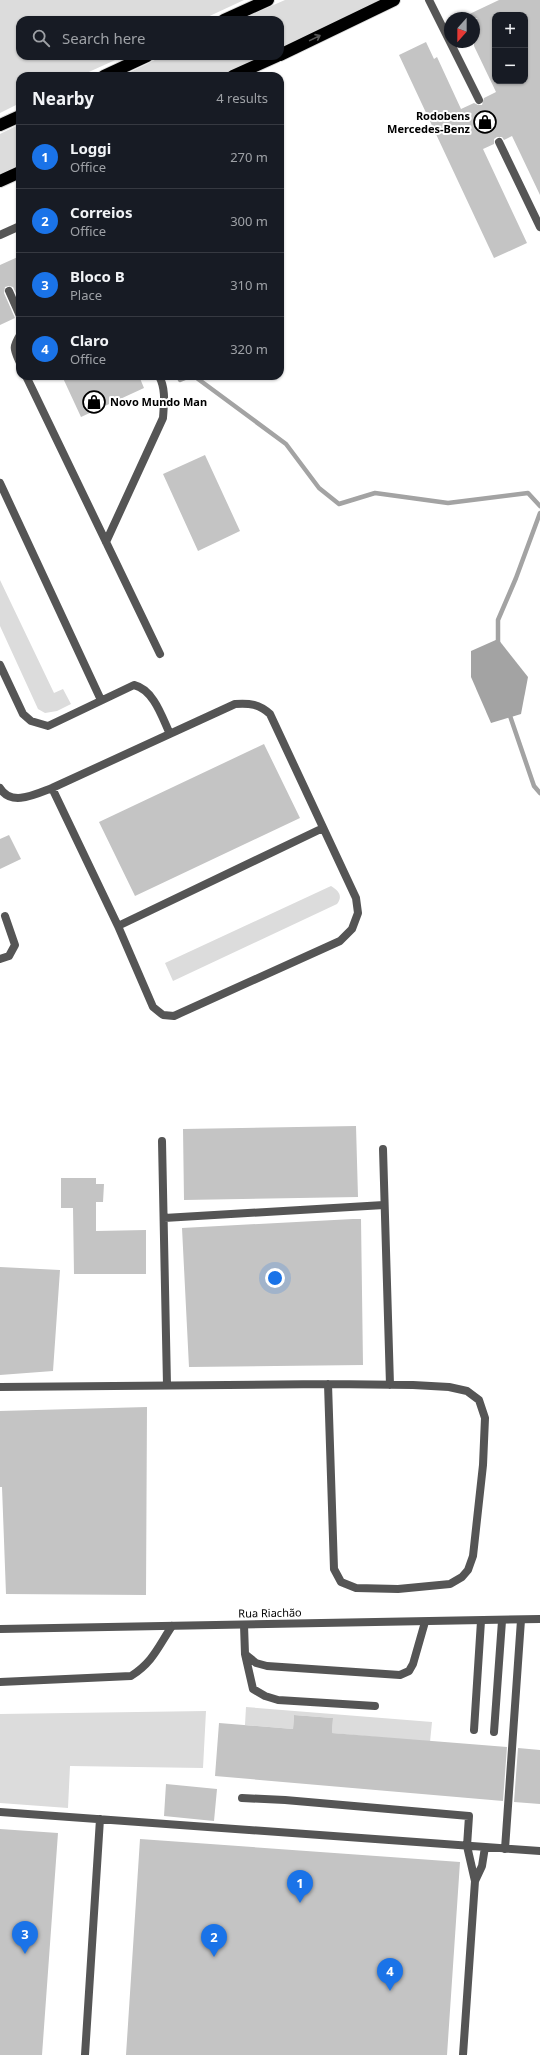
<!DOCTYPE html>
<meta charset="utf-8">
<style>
:root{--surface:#171b24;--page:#242831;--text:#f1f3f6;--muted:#9ea1a6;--line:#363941;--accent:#1a73e8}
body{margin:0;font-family:"Noto Sans",sans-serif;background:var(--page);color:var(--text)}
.controls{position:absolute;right:12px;top:12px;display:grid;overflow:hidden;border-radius:8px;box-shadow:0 1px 3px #0004}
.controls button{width:36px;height:36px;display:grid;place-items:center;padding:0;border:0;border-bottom:1px solid var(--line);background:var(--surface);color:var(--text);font:20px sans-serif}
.compass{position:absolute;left:444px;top:12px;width:36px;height:36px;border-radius:50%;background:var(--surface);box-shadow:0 1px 3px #0004;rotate:201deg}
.you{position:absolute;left:275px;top:1278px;width:14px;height:14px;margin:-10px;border:3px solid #fff;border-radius:50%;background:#1a73e8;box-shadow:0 0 0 6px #1a73e833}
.badge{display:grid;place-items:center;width:26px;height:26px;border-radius:50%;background:var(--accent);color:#fff;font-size:13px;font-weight:700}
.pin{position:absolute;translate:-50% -33px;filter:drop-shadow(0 1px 2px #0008)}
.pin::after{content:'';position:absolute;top:21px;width:14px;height:12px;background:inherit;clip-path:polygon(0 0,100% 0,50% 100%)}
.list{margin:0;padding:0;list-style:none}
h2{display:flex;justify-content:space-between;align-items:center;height:52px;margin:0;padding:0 16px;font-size:17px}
h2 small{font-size:13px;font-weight:400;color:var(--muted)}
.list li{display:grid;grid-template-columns:26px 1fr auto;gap:12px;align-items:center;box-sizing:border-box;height:64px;padding:0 16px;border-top:1px solid var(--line)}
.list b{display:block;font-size:15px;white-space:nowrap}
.list p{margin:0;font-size:13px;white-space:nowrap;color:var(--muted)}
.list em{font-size:13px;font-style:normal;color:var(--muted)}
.icon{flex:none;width:22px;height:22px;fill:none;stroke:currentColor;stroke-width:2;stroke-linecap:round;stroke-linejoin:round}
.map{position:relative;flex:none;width:540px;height:2055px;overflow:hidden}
.search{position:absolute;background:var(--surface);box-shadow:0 1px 3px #0004;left:16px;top:16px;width:268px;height:44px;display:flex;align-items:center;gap:10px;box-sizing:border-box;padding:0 14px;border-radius:12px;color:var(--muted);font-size:15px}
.panel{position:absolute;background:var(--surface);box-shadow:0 1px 3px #0004;left:16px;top:72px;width:268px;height:308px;border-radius:12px}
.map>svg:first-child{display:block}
.green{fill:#dcdcdc}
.water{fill:#a3a3a3}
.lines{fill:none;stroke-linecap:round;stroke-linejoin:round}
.stream{stroke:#a3a3a3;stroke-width:4.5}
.building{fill:#c4c4c4;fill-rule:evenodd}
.highway-casing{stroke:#dbdbdb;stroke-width:14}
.lane{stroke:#555;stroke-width:8}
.street{stroke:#555;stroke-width:8}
.highway{stroke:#000;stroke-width:12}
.oneway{stroke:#595959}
.labels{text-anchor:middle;stroke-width:4;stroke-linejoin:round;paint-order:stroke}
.poi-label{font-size:11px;font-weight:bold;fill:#000;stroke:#fff;text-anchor:end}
.street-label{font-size:11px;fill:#000;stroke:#fff}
</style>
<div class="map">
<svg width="540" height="2055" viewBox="0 0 540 2055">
<rect width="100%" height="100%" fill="#fff"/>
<path class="green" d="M 0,0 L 244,0 L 201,20 L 20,20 L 20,56 L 124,56 L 80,76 L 20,76 L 20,103 L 0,113 Z
M 285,0 L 394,0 L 280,55 L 280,20 L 239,20 Z
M 163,56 L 277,56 L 233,76 L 122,76 Z
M 20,124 L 20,172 L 0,181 L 0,134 Z
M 0,580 L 54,693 L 63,689 L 71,704 L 57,711 L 45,713 L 38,709 L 0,626 Z
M 331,886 C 339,891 343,896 337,904 L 173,981 L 165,963 Z
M 246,1707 L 432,1722 L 430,1742 L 332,1733 L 333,1718 L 294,1715 L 293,1729 L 245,1725 Z
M 206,1711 L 203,1768 L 70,1766 L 68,1808 L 0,1803 L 0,1714 Z"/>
<path class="water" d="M 498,639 L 528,677 L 521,714 L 491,723 L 471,677 L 471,651 Z"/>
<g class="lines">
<path class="stream" d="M 194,376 L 286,444 L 319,488 L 339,504 L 375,493 L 448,503 L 528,493 L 540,506
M 180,380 L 190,376
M 498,645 L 498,620 L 516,578 L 540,513
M 509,713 L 534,786 L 540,793"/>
</g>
<path class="building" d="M 499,0 L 540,0 L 540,195 L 512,136 L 504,140 L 502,137 L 497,137 L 494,139 L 494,144 L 483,149 L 527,243 L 494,258 L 399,55 L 426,42 L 434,59 L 437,57 L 461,109 L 474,103 L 478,105 L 482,105 L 484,98 L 496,92 L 474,46 L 474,20 L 478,18 L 461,18 ZM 495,15 L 525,15 L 525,81 L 495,81 Z
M 20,256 L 20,302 L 13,287 L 9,286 L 5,287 L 4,293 L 15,318 L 0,325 L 0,265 Z
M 62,376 L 139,376 L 144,388 L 81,417 Z
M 205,455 L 240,531 L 198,551 L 163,474 Z
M 264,744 L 300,818 L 135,896 L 99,822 Z
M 9,835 L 21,859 L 0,869 L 0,839 Z
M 356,1126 L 358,1197 L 184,1200 L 183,1129 Z
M 61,1178 L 96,1178 L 96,1184 L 104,1184 L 103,1202 L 96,1202 L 96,1231 L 146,1230 L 146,1274 L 74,1274 L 73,1208 L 61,1208 Z
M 353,1219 L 361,1219 L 363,1365 L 189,1367 L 182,1228 Z
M 0,1267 L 60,1270 L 53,1371 L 0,1375 Z
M 147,1407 L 146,1595 L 6,1594 L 2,1487 L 0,1487 L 0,1411 Z
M 294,1715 L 333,1718 L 332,1733 L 507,1747 L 503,1801 L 215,1776 L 219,1723 L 293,1729 Z
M 518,1748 L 540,1750 L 540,1804 L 514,1802 Z
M 166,1784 L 217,1789 L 214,1821 L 164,1816 Z
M 0,1829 L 58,1833 L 42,2055 L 0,2055 Z
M 140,1839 L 460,1862 L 447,2055 L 126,2055 Z"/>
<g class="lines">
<g class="highway-casing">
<path id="highway" d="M 224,20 L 268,0
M 280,55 L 394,0
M 104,76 L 147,56
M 233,76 L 277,56
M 0,125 L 20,116
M 0,181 L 20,172"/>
</g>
<path class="lane" d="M 429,0 L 450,42
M 450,42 L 479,100
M 499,142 L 540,227
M 0,235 L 20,226
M 9,291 L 20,316
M 20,335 C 12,348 14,349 20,363
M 26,376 L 160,654
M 0,483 L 101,700
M 106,542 L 163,418 C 164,403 166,389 159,376
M 0,665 L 23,714 L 31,721 L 48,726 L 134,685 C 154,690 162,717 170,734
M 0,788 C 11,807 36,794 52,788 L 235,704 C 250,703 259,704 270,714 L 356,898 L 358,913 L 352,929 L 340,941 L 174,1016 L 163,1015 L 153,1007 L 118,926 L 52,788
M 118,926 L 323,828
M 0,959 L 9,956 L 15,945 L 5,916
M 162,1141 L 167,1385
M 383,1149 L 390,1385
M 164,1218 L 384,1205
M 0,1387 L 328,1384 L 413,1385 L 449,1387 L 467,1391 L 479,1400 L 485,1418 L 483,1465 L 473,1556 L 468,1570 L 462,1577 L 450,1584 L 398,1589 L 356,1588 L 341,1582 L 334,1569 L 328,1384
M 244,1625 L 245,1654 L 256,1663 L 267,1666 L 400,1675 L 409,1671 L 413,1664 L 425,1622
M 245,1654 L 253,1689 L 265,1696 L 278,1700 L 375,1706
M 0,1682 L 131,1676 C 153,1662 158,1647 172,1626
M 474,1730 L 481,1621
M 494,1732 L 502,1621
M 242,1798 L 285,1800 L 469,1816 L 467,1846 L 475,1881
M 0,1812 L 540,1851
M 505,1849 L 521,1620
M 85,2055 L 100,1819
M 463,2055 L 475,1881 L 482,1866 L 485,1847"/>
<path class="street" d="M 0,1629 L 540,1619"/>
<use href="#highway" class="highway"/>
</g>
<defs><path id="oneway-shaft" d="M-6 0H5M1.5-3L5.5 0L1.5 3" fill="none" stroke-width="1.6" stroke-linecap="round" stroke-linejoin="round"/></defs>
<use class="oneway" href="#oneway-shaft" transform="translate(315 38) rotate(-26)"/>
<defs>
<g id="shop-ring" transform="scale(1.15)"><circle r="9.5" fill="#fff" stroke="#000" stroke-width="1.5"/><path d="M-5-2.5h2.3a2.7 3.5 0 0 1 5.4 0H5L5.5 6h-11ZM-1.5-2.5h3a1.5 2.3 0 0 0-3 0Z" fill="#000"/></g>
</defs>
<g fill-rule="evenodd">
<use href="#shop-ring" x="485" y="122"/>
<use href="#shop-ring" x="94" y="402"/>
</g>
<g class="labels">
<g class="poi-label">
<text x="470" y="120">Rodobens<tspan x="470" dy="13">Mercedes-Benz</tspan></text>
<text x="110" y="406" text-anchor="start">Novo Mundo Man</text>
</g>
<g class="street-label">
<text transform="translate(270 1613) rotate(-1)" y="4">Rua Riachão</text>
</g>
</g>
</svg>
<div class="controls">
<button>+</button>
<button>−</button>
</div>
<svg class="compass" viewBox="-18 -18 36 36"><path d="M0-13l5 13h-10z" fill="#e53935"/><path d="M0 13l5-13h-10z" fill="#9ea1a6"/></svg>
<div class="you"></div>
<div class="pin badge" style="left:300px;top:1903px">1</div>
<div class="pin badge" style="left:214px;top:1957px">2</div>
<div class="pin badge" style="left:25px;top:1954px">3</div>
<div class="pin badge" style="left:390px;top:1991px">4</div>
<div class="search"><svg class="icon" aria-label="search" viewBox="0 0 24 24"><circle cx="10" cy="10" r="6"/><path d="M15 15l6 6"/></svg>Search here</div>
<section class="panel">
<h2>Nearby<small>4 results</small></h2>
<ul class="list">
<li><span class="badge">1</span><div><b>Loggi</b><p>Office</p></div><em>270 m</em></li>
<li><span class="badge">2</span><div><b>Correios</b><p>Office</p></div><em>300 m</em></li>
<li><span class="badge">3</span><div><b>Bloco B</b><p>Place</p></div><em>310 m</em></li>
<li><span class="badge">4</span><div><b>Claro</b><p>Office</p></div><em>320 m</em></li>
</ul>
</section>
</div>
